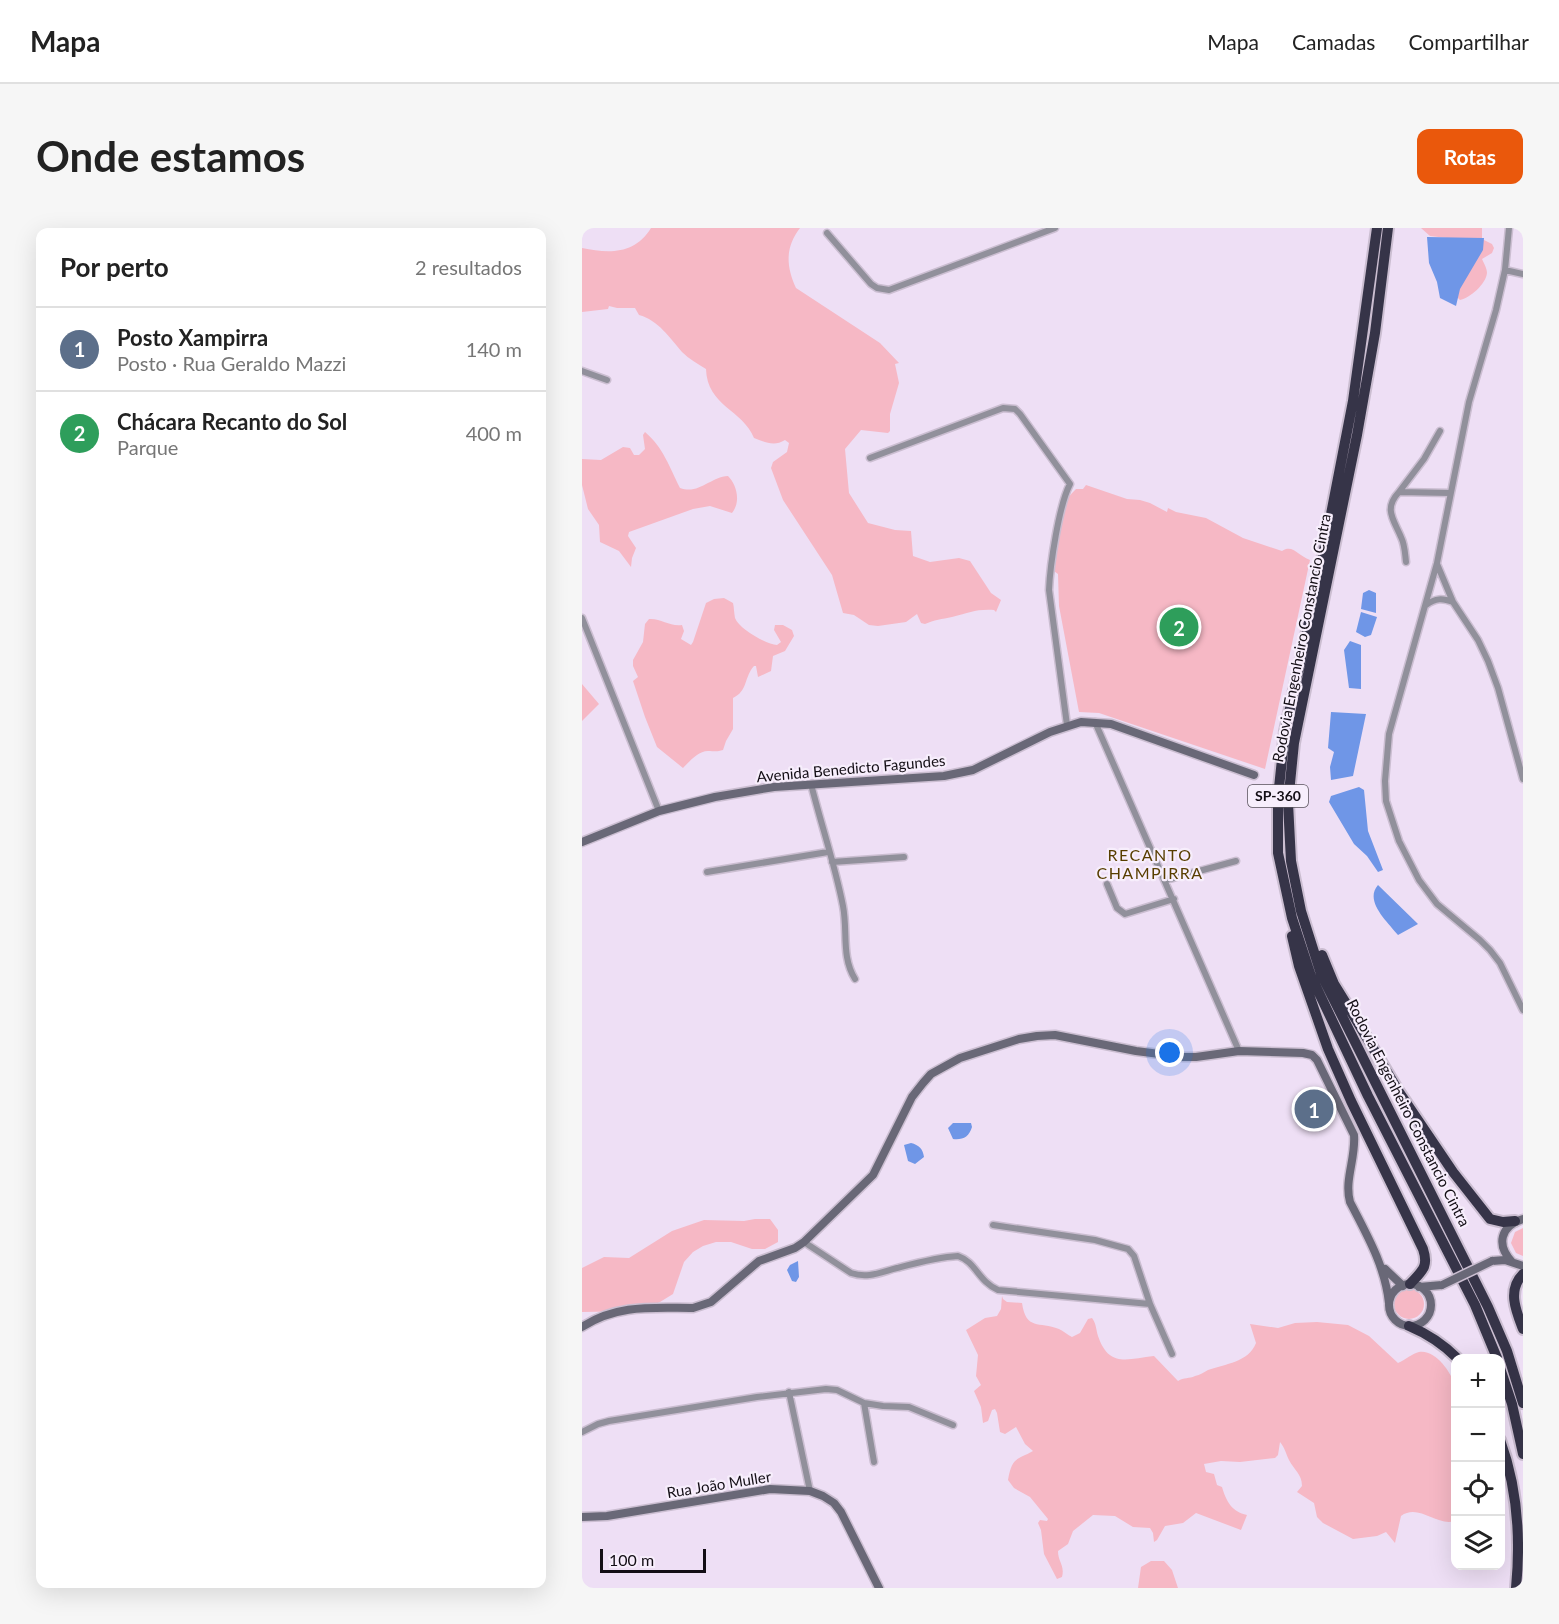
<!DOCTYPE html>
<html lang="pt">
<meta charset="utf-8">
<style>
:root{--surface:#fff;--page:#f6f6f6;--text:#222;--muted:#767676;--line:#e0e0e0;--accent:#ea580c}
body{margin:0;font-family:Lato,sans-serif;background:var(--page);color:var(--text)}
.controls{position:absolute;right:18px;bottom:18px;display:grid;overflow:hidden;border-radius:12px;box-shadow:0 6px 24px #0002}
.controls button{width:54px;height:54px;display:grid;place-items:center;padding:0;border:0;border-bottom:2px solid var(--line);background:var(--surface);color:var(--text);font:30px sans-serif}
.scale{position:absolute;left:18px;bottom:15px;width:106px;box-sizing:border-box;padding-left:6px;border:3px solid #130e15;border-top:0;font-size:16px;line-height:21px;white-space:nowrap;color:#130e15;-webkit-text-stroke:4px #f7eefc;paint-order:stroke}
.you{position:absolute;left:588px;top:825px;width:21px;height:21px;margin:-15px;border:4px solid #fff;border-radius:50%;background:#1a73e8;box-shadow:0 0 0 9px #1a73e833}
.badge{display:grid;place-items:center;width:39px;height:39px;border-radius:50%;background:var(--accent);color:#fff;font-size:20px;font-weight:700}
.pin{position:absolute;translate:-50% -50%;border:3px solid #fff;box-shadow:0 2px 6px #0006}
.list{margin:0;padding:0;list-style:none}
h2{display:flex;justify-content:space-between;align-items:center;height:78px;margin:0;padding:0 24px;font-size:26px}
h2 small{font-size:20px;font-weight:400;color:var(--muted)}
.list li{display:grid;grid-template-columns:39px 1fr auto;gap:18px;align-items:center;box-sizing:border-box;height:84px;padding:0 24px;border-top:2px solid var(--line)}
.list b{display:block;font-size:22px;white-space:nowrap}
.list p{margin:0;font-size:20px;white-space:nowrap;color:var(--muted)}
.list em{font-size:20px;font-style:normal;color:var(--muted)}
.icon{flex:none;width:33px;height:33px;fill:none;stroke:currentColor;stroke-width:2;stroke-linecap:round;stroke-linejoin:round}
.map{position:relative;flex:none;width:941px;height:1360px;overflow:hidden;border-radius:12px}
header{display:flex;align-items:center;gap:36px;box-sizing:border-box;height:84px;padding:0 30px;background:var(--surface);border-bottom:2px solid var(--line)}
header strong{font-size:28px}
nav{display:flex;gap:33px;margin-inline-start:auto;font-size:21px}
.intro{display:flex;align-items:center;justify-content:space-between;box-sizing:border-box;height:144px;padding:0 36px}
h1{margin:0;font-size:42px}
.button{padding:15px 27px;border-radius:12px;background:var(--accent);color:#fff;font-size:21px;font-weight:700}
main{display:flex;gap:36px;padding:0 36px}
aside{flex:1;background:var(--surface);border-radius:12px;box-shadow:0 6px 24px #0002}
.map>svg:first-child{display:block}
.green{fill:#f6b8c5}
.water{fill:#6f96e7}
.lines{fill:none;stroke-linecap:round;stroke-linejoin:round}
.street-casing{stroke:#cbbed1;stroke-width:9}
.secondary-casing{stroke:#cbbed1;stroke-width:11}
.highway-casing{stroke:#cbbed1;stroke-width:14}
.street{stroke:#91909b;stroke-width:6}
.secondary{stroke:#696877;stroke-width:8}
.highway{stroke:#363448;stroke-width:10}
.secondary-bridge-casing{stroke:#cbbed1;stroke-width:11;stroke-linecap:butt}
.secondary-bridge{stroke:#696877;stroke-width:8}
.labels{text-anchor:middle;stroke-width:4.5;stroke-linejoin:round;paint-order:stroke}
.shield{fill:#f7eefc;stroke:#57515a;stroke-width:1.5}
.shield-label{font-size:14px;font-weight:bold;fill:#130e15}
.street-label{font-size:15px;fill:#130e15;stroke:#f7eefc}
.neighbourhood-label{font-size:16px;letter-spacing:1.5px;fill:#583e00;stroke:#f7eefc}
</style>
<header>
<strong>Mapa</strong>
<nav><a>Mapa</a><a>Camadas</a><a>Compartilhar</a></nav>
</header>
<div class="intro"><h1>Onde estamos</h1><a class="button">Rotas</a></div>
<main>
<aside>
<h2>Por perto<small>2 resultados</small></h2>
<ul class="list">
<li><span class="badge" style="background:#5c6f8a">1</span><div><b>Posto Xampirra</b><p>Posto · Rua Geraldo Mazzi</p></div><em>140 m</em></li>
<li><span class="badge" style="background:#2e9e5b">2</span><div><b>Chácara Recanto do Sol</b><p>Parque</p></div><em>400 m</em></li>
</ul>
</aside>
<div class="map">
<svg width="941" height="1360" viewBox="0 0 941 1360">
<rect width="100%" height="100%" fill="#eedff5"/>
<path class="green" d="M 69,0 L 218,0 C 203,20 204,38 214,60 L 298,115 L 317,135 L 313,136 L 317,155 L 308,186 L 308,203 L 306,205 L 279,202 L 263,221 L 267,265 L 286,295 L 313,302 L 329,303 L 331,328 L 348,334 L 377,330 L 388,333 L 409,365 L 419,372 L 414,384 L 412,382 C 393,381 388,385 370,389 C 360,391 352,392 343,396 L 339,395 L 335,386 L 324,394 L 296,398 L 287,397 L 272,387 L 261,385 L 250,347 L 201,272 L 189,240 L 191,234 L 205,224 L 207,215 L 203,212 C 192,219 183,214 172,210 C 161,182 125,178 124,141 C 116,136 107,131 100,124 C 88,110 76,92 57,87 L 53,80 L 35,80 L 27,78 L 26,81 L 0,84 L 0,20 C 28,26 53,26 69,0 Z
M 839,0 L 900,0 L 900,11 L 910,16 L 912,20 L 910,25 L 900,31 C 902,36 905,40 905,45 C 904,56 888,70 878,72 L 875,69 L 865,10 L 848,8 Z
M 63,204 C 81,219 88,240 98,260 C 117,267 128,249 146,248 C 155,257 159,274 150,285 L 128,278 L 111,281 L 47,304 L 46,308 L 54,320 L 50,330 L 49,339 L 37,323 L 18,314 L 17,297 L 6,281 L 0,257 L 0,231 L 19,232 L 41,219 L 48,220 L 52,227 L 57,227 L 63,221 L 61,207 Z
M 504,257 L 545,271 L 558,272 L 568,275 L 585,284 L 586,280 L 594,284 L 624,290 L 661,310 L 700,323 C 711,316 716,328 728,332 L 683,541 L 517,485 L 497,484 L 477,378 L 476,346 L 469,341 C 465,312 473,281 494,261 L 501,261 Z
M 142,370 L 151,375 C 152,379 152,385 153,390 C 157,401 184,416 195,417 L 199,414 L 192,402 L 193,397 L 201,397 L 210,402 L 212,408 L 203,423 L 191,428 L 189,443 L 176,449 L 174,438 L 172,438 C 162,449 166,463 151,470 L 151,501 L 144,513 L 141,522 C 135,524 132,523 126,523 C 116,523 108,533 101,540 L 75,519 L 63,489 L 51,453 L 56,449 L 51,438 L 51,432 L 61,414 L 63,396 L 67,391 C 79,390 88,399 100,397 L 102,403 L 99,411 L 109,417 L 111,414 L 124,375 L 132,371 Z
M 0,456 L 17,476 L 0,493 Z
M 173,991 L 188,991 L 196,1002 L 196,1014 L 183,1021 L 170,1021 L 149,1014 L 134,1014 L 121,1018 L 111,1024 L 102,1034 L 91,1066 L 78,1074 L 57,1083 L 0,1084 L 0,1040 L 22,1029 L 47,1030 L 90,1003 L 122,992 L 162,993 Z
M 941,1000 L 941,1028 L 934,1025 L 929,1015 L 933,1004 Z
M812 1076a15 15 0 1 1 30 0a15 15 0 1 1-30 0Z
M 420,1068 L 421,1071 L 425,1074 L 440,1075 C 444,1103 457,1093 477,1101 C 481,1103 486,1107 490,1109 L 498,1105 L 506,1091 L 510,1090 C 514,1095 514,1101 516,1108 C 527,1140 545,1131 572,1128 L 596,1153 C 602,1149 607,1151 613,1148 C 618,1147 622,1144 626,1142 C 643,1136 667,1134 674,1115 L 668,1096 L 696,1100 L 713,1095 L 735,1094 L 766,1097 L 787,1108 L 816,1135 C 823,1132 831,1125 837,1124 C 853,1121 869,1144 873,1157 L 873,1293 C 855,1299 837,1275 819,1288 L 813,1315 L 804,1304 L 795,1308 L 771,1311 L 741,1295 L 735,1289 L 732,1275 L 715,1264 L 720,1258 C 720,1246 712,1242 707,1232 C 704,1226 703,1220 698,1214 L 696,1227 L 693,1230 L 658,1234 L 639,1233 L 622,1236 L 624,1244 L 632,1246 L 635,1257 L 640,1259 C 644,1273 650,1284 665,1287 L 659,1302 L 614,1285 L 601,1295 L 583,1298 L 575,1312 L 572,1314 L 571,1305 L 568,1300 L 551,1299 L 533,1288 L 511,1287 L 491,1303 L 486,1316 L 476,1323 C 476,1334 483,1337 480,1349 L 475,1351 L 462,1326 L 459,1302 L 456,1295 L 458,1292 L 465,1293 L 466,1291 L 448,1269 L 432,1260 L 426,1252 C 430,1229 435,1232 451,1223 L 443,1216 L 434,1199 L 423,1206 L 418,1204 L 415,1185 L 413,1181 L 410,1182 L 406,1193 L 401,1195 L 399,1179 L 392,1163 L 399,1157 L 394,1148 L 396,1127 L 384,1102 L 403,1090 L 415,1088 L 419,1081 Z
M 569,1333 L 582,1333 L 590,1342 L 596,1360 L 556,1360 L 559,1339 Z"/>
<path class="water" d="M 845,9 L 902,10 L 901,22 L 878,61 L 874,78 L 858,70 L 855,54 L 847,35 Z
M 787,362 L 794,365 L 794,385 L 779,381 L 781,365 Z
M 779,384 L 795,389 L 789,407 L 783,409 L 774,404 Z
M 768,413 L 779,417 L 779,461 L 767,460 L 762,422 Z
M 749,484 L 784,486 L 771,548 L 749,552 L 748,539 L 752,524 L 746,520 Z
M 777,559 L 782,562 L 786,603 L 801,642 L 796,644 L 785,628 L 772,616 L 747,574 L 749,568 Z
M 796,657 L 836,696 L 816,707 C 805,693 782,673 796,657 Z
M 371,895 L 389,895 L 390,899 C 387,909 381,912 371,911 L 366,900 Z
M 329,915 C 337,917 341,921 342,929 L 333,936 L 326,933 L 322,917 Z
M 216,1033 L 217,1049 L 214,1054 L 210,1053 L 205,1042 L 208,1037 Z"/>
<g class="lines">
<g class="street-casing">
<path id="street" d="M 927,0 L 923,42 L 914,82 L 887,174 L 855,335 L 807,506 L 803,553 L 804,573 L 817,613 L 837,652 L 855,676 L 898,712 L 908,722 L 918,735 L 941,782
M 245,5 L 289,56 L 295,60 L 307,62 L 473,0
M 923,42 L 941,46
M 0,143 L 25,152
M 858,203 L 842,231 L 817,264 L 868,265
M 288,230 L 421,180 L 433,181 L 438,186 L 488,256 C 477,277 468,337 467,362 L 485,497
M 817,264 C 801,281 812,292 819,309 C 823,317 823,326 824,334
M 855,336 L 871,374 L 896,412 L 906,433 L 916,460 L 941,551
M 844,377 C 854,370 860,370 871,374
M 0,390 L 77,583
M 513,494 L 657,823
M 229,556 C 239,596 253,637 261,678 C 266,704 259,728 273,751
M 250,634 L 322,629
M 125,644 L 246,624
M 584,652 L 654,633
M 525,656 L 535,680 L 543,686 L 592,671
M 411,997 L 513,1012 L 546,1021 L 552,1028 L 568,1076 L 590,1126
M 222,1014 L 269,1045 C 286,1051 299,1044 315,1040 C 334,1035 356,1029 376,1028 C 394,1034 396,1053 416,1062 L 568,1076
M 207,1164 L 228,1263
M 282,1175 L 292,1234
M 0,1204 L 16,1196 L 27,1193 L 175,1169 L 244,1161 L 255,1162 L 282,1175 L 301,1178 L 327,1179 L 371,1197"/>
</g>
<g class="secondary-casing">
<path id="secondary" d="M 0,614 L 77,583 L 133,569 L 192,559 L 362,548 L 391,542 L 468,504 L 499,494 L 529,496 L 672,547
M 910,1033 L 923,1032 L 941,1038
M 930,1034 C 914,1017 918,998 941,991
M 803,1041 L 821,1058
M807 1077a21 21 0 1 1 42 0a21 21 0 1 1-42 0Z
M 837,1059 L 860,1057
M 0,1099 C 35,1076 71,1080 111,1080 L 129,1074 L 177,1033 L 213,1020 L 222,1014 L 291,947 L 330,869 L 341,855 L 349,846 L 378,830 L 437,811 L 455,808 L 473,807 L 554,823 L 601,829 L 614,829 L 657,823 L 721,825 L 730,827 L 735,832 L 772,907 C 774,930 762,952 768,974 C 785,1007 803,1038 807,1075
M 0,1289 L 25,1288 L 188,1261 L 228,1263 L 241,1268 L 252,1275 L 259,1284 L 297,1360"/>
</g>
<g class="highway-casing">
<path id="highway" d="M 795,0 L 771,173 L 736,353 L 703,503 L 696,569 L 696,625 L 710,690 L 729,748 L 786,868 L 893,1077 L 915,1130
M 806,0 L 793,105 L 775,207 L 712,515 L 706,575 L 709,633 L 719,683 L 739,746 L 906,1079 L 925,1123 L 941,1175
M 710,708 L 717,738 L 746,821 L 769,873 L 841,1021 C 847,1039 840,1043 828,1056
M 740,727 L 752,756 L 773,790 L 817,864 L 871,944 L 908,991 L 921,994 L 933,993
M 941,1046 C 925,1062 934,1083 941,1101
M 827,1098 C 846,1106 860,1115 875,1130
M 918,1140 L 930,1176 L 941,1226
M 918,1212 C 936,1261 939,1309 934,1360"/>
</g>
<use href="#street" class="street"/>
<use href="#secondary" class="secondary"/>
<use href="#highway" class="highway"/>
<g class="secondary-bridge-casing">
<path id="secondary-bridge" d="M 860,1057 L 910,1033"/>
</g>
<use href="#secondary-bridge" class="secondary-bridge"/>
</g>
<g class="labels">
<rect class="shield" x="666" y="557" width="60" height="22" rx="4.5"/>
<g class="shield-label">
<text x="696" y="573">SP-360</text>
</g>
<g class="street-label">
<text transform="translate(720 410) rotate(-79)" y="5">Rodovia Engenheiro Constancio Cintra</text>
<text transform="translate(269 541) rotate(-5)" y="5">Avenida Benedicto Fagundes</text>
<text transform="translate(826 885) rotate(63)" y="5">Rodovia Engenheiro Constancio Cintra</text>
<text transform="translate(137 1257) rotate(-9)" y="5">Rua João Muller</text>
</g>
<g class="neighbourhood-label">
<text x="568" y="633">RECANTO<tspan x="568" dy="18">CHAMPIRRA</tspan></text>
</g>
</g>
</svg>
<div class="controls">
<button>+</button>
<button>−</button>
<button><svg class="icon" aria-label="locate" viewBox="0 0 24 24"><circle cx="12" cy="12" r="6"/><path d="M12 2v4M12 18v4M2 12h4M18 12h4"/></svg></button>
<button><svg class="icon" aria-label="layers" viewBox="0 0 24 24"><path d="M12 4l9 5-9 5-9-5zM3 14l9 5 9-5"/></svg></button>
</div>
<div class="scale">100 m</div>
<div class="you"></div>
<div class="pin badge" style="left:732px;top:881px;background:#5c6f8a">1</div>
<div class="pin badge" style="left:597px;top:399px;background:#2e9e5b">2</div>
</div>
</main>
